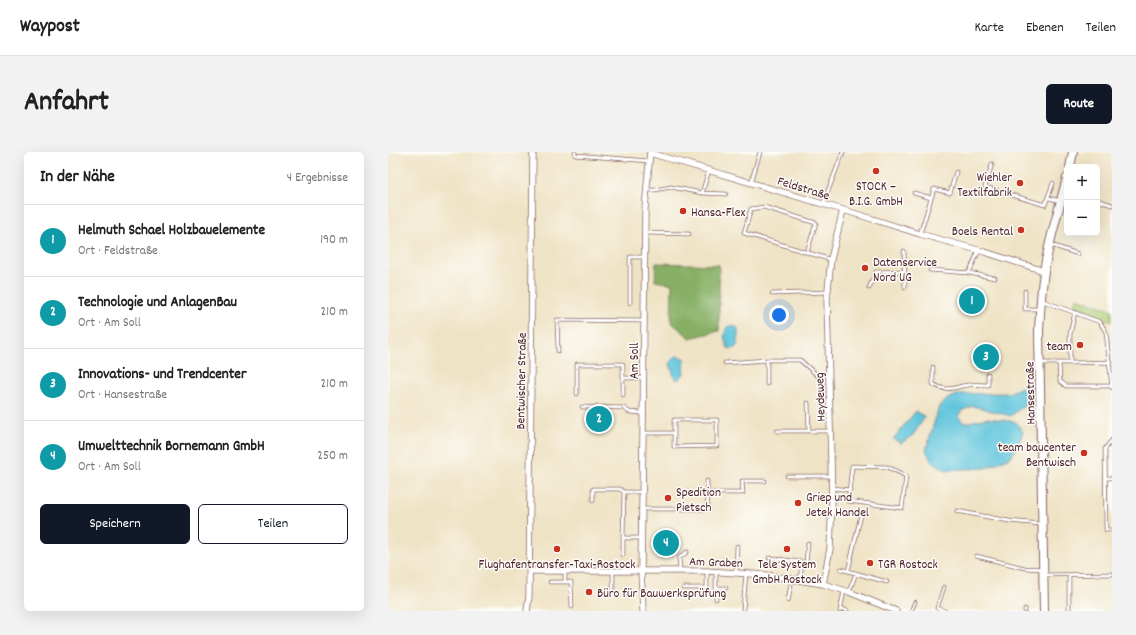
<!DOCTYPE html>
<html lang="de">
<meta charset="utf-8">
<style>
:root{--surface:#fff;--page:#f2f2f2;--text:#222;--muted:#767676;--line:#e0e0e0;--accent:#111827}
body{margin:0;font-family:Dekko,sans-serif;background:var(--page);color:var(--text)}
.controls{position:absolute;right:12px;top:12px;display:grid;overflow:hidden;border-radius:6px;box-shadow:0 4px 16px #0002}
.controls button{width:36px;height:36px;display:grid;place-items:center;padding:0;border:0;border-bottom:1px solid var(--line);background:var(--surface);color:var(--text);font:20px sans-serif}
.you{position:absolute;left:391px;top:163px;width:14px;height:14px;margin:-10px;border:3px solid #fff;border-radius:50%;background:#1a73e8;box-shadow:0 0 0 6px #1a73e833}
.badge{display:grid;place-items:center;width:26px;height:26px;border-radius:50%;background:var(--accent);color:#fff;font-size:13px;font-weight:700}
.pin{position:absolute;translate:-50% -50%;border:2px solid #fff;box-shadow:0 1px 4px #0006}
.list{margin:0;padding:0;list-style:none}
h2{display:flex;justify-content:space-between;align-items:center;height:52px;margin:0;padding:0 16px;font-size:17px}
h2 small{font-size:13px;font-weight:400;color:var(--muted)}
.list li{display:grid;grid-template-columns:26px 1fr auto;gap:12px;align-items:center;box-sizing:border-box;height:72px;padding:0 16px;border-top:1px solid var(--line)}
.list b{display:block;font-size:15px;white-space:nowrap}
.list p{margin:0;font-size:13px;white-space:nowrap;color:var(--muted)}
.list em{font-size:13px;font-style:normal;color:var(--muted)}
.actions{display:flex;gap:8px;padding:12px 16px}
.actions a{flex:1;padding:9px 0;border:1px solid var(--accent);border-radius:6px;text-align:center;font-size:14px;color:var(--accent)}
.actions .main{background:var(--accent);color:#fff}
.map{position:relative;flex:none;width:724px;height:459px;overflow:hidden;border-radius:6px}
header{display:flex;align-items:center;gap:24px;box-sizing:border-box;height:56px;padding:0 20px;background:var(--surface);border-bottom:1px solid var(--line)}
header strong{font-size:19px}
nav{display:flex;gap:22px;margin-inline-start:auto;font-size:14px}
.intro{display:flex;align-items:center;justify-content:space-between;box-sizing:border-box;height:96px;padding:0 24px}
h1{margin:0;font-size:28px}
.button{padding:10px 18px;border-radius:6px;background:var(--accent);color:#fff;font-size:14px;font-weight:700}
main{display:flex;gap:24px;padding:0 24px}
aside{flex:1;background:var(--surface);border-radius:6px;box-shadow:0 4px 16px #0002}
.map>svg:first-child{display:block}
.green{fill:#aacc74;stroke:#7a7650}
.forest{fill:#87b066;stroke:#686848}
.water{fill:#5fc5dc;stroke:#547284}
.lines{fill:none;stroke-linecap:round;stroke-linejoin:round}
.lane-casing{stroke:#846461;stroke-width:4.5}
.street-casing{stroke:#846461;stroke-width:7}
.secondary-casing{stroke:#846461;stroke-width:10}
.lane{stroke:#fff;stroke-width:3}
.street{stroke:#fff;stroke-width:5.5}
.secondary{stroke:#fff;stroke-width:8}
.poi-dot{fill:#c8321e;stroke:#fdfcf7;stroke-width:1.5}
.labels{text-anchor:middle;stroke-width:3;stroke-linejoin:round;paint-order:stroke}
.poi-label{font-size:13px;fill:#4a1f2b;stroke:#fdfcf7;text-anchor:start}
.street-label{font-size:13px;fill:#4a1f2b;stroke:#fdfcf7}
</style>
<header>
<strong>Waypost</strong>
<nav><a>Karte</a><a>Ebenen</a><a>Teilen</a></nav>
</header>
<div class="intro"><h1>Anfahrt</h1><a class="button">Route</a></div>
<main>
<aside>
<h2>In der Nähe<small>4 Ergebnisse</small></h2>
<ul class="list">
<li><span class="badge" style="background:#0f9aa8">1</span><div><b>Helmuth Schael Holzbauelemente</b><p>Ort · Feldstraße</p></div><em>190 m</em></li>
<li><span class="badge" style="background:#0f9aa8">2</span><div><b>Technologie und AnlagenBau</b><p>Ort · Am Soll</p></div><em>210 m</em></li>
<li><span class="badge" style="background:#0f9aa8">3</span><div><b>Innovations- und Trendcenter</b><p>Ort · Hansestraße</p></div><em>210 m</em></li>
<li><span class="badge" style="background:#0f9aa8">4</span><div><b>Umwelttechnik Bornemann GmbH</b><p>Ort · Am Soll</p></div><em>250 m</em></li>
</ul>
<div class="actions"><a class="main">Speichern</a><a>Teilen</a></div>
</aside>
<div class="map">
<svg width="724" height="459" viewBox="0 0 724 459">
<rect width="100%" height="100%" fill="#fdfcf7"/>
<filter id="ink" filterUnits="userSpaceOnUse"><feTurbulence type="fractalNoise" baseFrequency=".025" numOctaves="2"/><feDisplacementMap in="SourceGraphic" scale="8" xChannelSelector="R" yChannelSelector="G"/><feConvolveMatrix kernelMatrix="1 2 1 2 8 2 1 2 1" color-interpolation-filters="sRGB"/></filter>
<filter id="wash" filterUnits="userSpaceOnUse"><feTurbulence type="fractalNoise" baseFrequency=".012" numOctaves="4" result="noise"/><feDisplacementMap in="SourceGraphic" scale="16" xChannelSelector="R" yChannelSelector="G"/><feGaussianBlur stdDeviation="0.9" result="paint"/><feColorMatrix in="noise" values="0 0 0 0 0 0 0 0 0 0 0 0 0 0 0 0 0 1.4 0 .05"/><feComposite in="paint" operator="in"/></filter>
<g filter="url(#wash)">
<rect width="100%" height="100%" fill="#efe3c5"/>
<path class="green" d="M 688,146 L 724,158 L 724,170 L 686,153 Z"/>
<path class="forest" d="M 268,111 L 331,113 L 331,179 L 302,186 L 283,170 L 284,132 L 267,129 Z"/>
<path class="water" d="M 345,173 L 350,176 L 350,191 L 348,195 L 345,197 L 340,196 C 336,188 335,183 339,175 Z
M 290,204 L 297,207 L 296,221 L 292,227 L 287,227 L 282,212 L 285,206 Z
M 634,235 L 641,250 L 623,264 L 585,254 L 575,258 L 570,264 L 576,271 L 600,266 L 628,270 L 635,280 L 630,294 L 622,305 L 598,316 L 558,318 L 544,310 L 538,298 L 551,254 L 560,247 L 571,242 L 621,241 Z
M 528,259 L 537,265 L 525,283 L 513,291 L 505,287 Z"/>
</g>
<g filter="url(#ink)">
<g class="lines">
<g class="lane-casing">
<path id="lane" d="M 187,0 L 187,3 L 261,9
M 604,12 L 597,35 L 657,53 L 665,31
M 363,31 L 372,0
M 259,38 L 267,38 L 283,35 L 314,41 L 338,42
M 314,41 L 321,18
M 526,41 L 543,46
M 661,46 L 672,49
M 709,48 L 724,53
M 435,52 L 455,0
M 257,81 L 301,82
M 532,82 L 546,37 L 562,41 L 568,20
M 663,93 L 690,102
M 516,99 L 517,135
M 419,100 L 428,71 L 376,55 L 363,57 L 356,81 L 437,106 L 443,107
M 542,118 L 581,121 L 607,126
M 581,121 L 591,98
M 481,136 L 488,120 L 517,119
M 637,139 L 637,157 L 651,157
M 384,142 L 439,140
M 655,149 L 712,170 L 718,180 L 724,236
M 242,151 L 242,105 L 257,105
M 170,199 L 169,168 L 256,169
M 337,211 L 379,208
M 652,211 L 682,211 L 722,210
M 671,211 L 672,229 L 678,234 L 724,234
M 682,211 L 682,182 L 687,160
M 545,215 L 545,232 C 560,241 565,235 580,233 C 587,232 594,233 600,233 L 600,222
M 379,232 L 379,208 L 412,208 L 430,224 L 441,223
M 189,242 L 189,212 L 235,212 L 235,226 L 256,226
M 235,243 L 235,226
M 420,251 L 421,279
M 194,255 L 236,256 L 241,260 L 255,261
M 389,279 L 443,279
M 255,281 L 286,281 L 286,295 L 329,294 L 329,268 L 286,268 L 286,281
M 724,288 L 717,297 L 718,378 L 724,378
M 464,314 L 500,315 L 518,324 L 514,356 L 460,349 Z
M 399,324 L 444,324
M 717,326 L 724,326
M 444,336 L 462,338
M 319,341 L 355,341 L 354,329 L 377,329
M 205,349 L 205,337 L 232,337 L 236,340
M 254,357 L 320,357 L 319,329
M 569,359 L 621,369 L 653,372
M 235,386 L 236,340 L 254,340
M 235,403 L 235,386 L 254,386
M 588,404 L 637,416 L 655,417
M 381,406 L 414,410
M 453,417 L 499,430
M 177,418 L 177,430
M 225,419 L 225,439
M 292,419 L 291,406 L 299,400
M 460,419 L 473,363
M 328,420 L 328,447
M 348,420 L 349,394
M 656,423 L 724,422
M 681,423 L 681,459
M 412,428 L 414,410 L 418,410 L 420,391
M 162,430 L 183,430 L 184,455
M 556,435 L 549,456 L 557,459
M 296,436 L 319,436 L 319,419
M 328,436 L 338,436
M 461,440 L 468,421
M 400,449 L 404,426
M 453,456 L 459,459
M 355,457 L 358,421
M 452,459 L 456,439
M 523,459 L 527,450
M 637,459 L 637,457"/>
</g>
<g class="street-casing">
<path id="street" d="M 262,1 L 462,60 L 532,82 L 597,100 L 656,119
M 141,419 L 319,419 L 378,423 L 435,432 L 461,440 L 508,459
M 435,432 L 442,397 L 444,350 L 439,148 L 443,107 L 455,58
M 139,459 L 141,444 L 145,0
M 255,459 L 253,419 L 255,281 L 257,57 L 262,0"/>
</g>
<g class="secondary-casing">
<path id="secondary" d="M 682,15 L 685,0
M 656,459 L 651,179 C 652,159 653,139 656,120 C 661,88 671,57 679,26"/>
</g>
<use href="#lane" class="lane"/>
<use href="#street" class="street"/>
<use href="#secondary" class="secondary"/>
</g>
</g>
<g class="poi-dot">
<circle cx="488" cy="19" r="4"/>
<circle cx="632" cy="31" r="4"/>
<circle cx="295" cy="59" r="4"/>
<circle cx="633" cy="78" r="4"/>
<circle cx="477" cy="116" r="4"/>
<circle cx="692" cy="193" r="4"/>
<circle cx="696" cy="301" r="4"/>
<circle cx="280" cy="346" r="4"/>
<circle cx="410" cy="351" r="4"/>
<circle cx="169" cy="397" r="4"/>
<circle cx="399" cy="397" r="4"/>
<circle cx="482" cy="411" r="4"/>
<circle cx="201" cy="440" r="4"/>
</g>
<g class="labels">
<g class="poi-label">
<text x="624" y="29" text-anchor="end">Wiehler<tspan x="624" dy="15">Textilfabrik</tspan></text>
<text x="488" y="38" text-anchor="middle">STOCK –<tspan x="488" dy="15">B.I.G. GmbH</tspan></text>
<text x="303" y="64">Hansa-Flex</text>
<text x="625" y="83" text-anchor="end">Boels Rental</text>
<text x="485" y="114">Datenservice<tspan x="485" dy="15">Nord UG</tspan></text>
<text x="684" y="198" text-anchor="end">team</text>
<text x="688" y="299" text-anchor="end">team baucenter<tspan x="688" dy="15">Bentwisch</tspan></text>
<text x="288" y="344">Spedition<tspan x="288" dy="15">Pietsch</tspan></text>
<text x="418" y="349">Griep und<tspan x="418" dy="15">Jetek Handel</tspan></text>
<text x="169" y="416" text-anchor="middle">Flughafentransfer-Taxi-Rostock</text>
<text x="399" y="416" text-anchor="middle">Tele System<tspan x="399" dy="15">GmbH Rostock</tspan></text>
<text x="490" y="416">TGR Rostock</text>
<text x="209" y="445">Büro für Bauwerksprüfung</text>
</g>
<g class="street-label">
<text transform="translate(416 35) rotate(17)" y="5">Feldstraße</text>
<text transform="translate(245 209) rotate(-90)" y="5">Am Soll</text>
<text transform="translate(132 229) rotate(-89)" y="5">Bentwischer Straße</text>
<text transform="translate(641 241) rotate(-91)" y="5">Hansestraße</text>
<text transform="translate(431 245) rotate(-92)" y="5">Heydeweg</text>
<text transform="translate(328 409) rotate(2)" y="5">Am Graben</text>
</g>
</g>
</svg>
<div class="controls">
<button>+</button>
<button>−</button>
</div>
<div class="you"></div>
<div class="pin badge" style="left:584px;top:149px;background:#0f9aa8">1</div>
<div class="pin badge" style="left:211px;top:267px;background:#0f9aa8">2</div>
<div class="pin badge" style="left:598px;top:205px;background:#0f9aa8">3</div>
<div class="pin badge" style="left:278px;top:391px;background:#0f9aa8">4</div>
</div>
</main>
